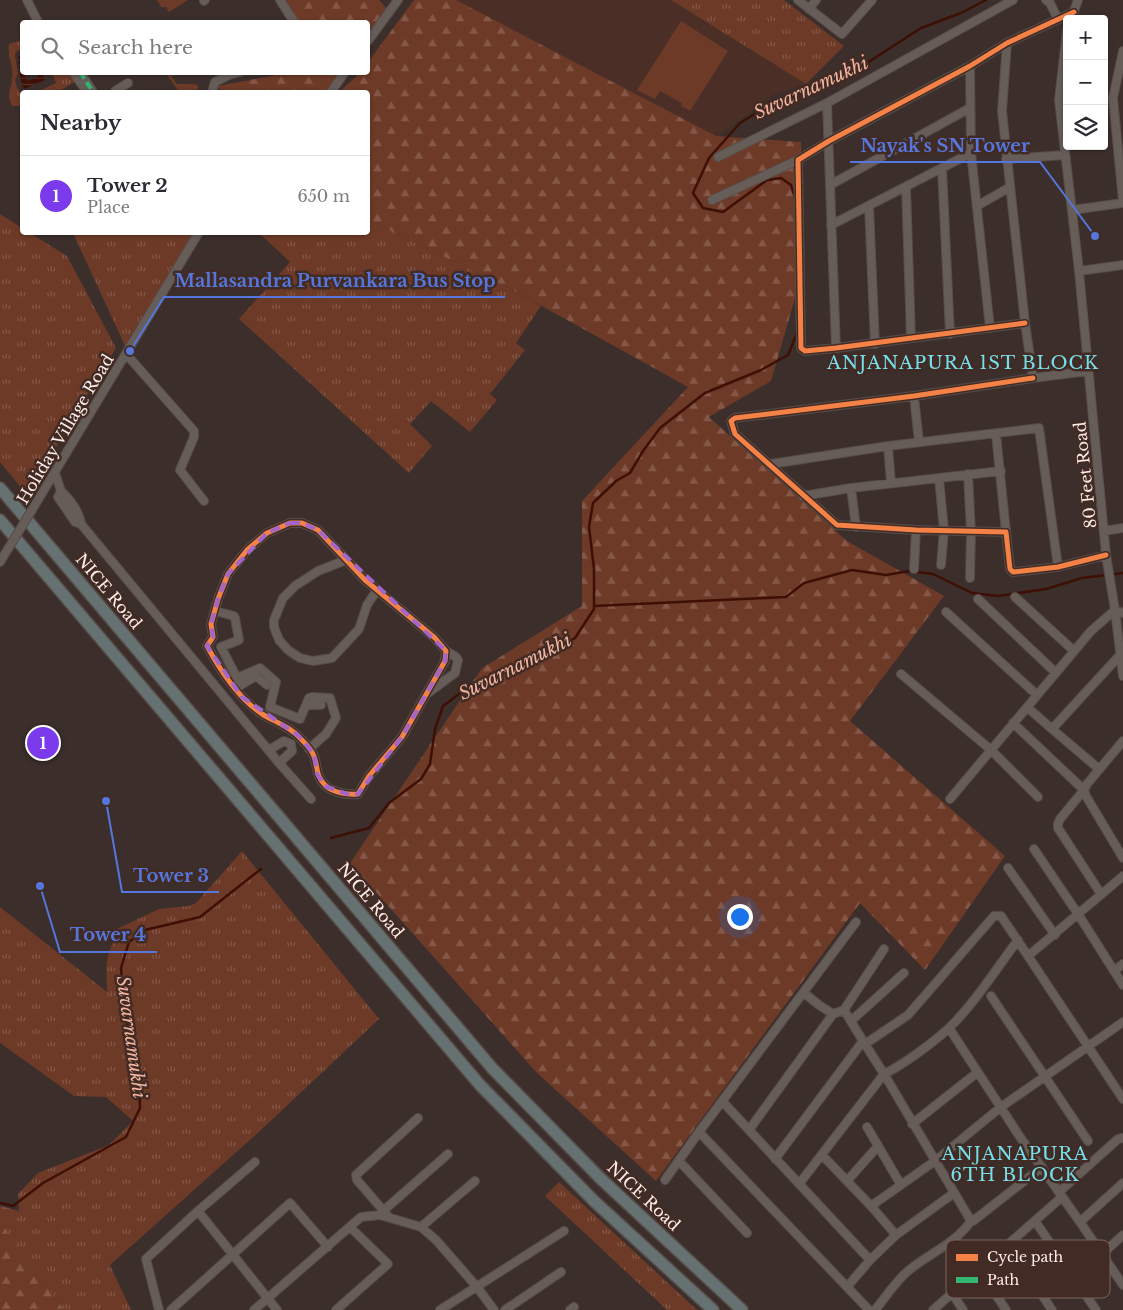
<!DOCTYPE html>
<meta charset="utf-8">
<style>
:root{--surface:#fff;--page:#f2f2f3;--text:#2b2b33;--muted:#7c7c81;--line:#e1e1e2;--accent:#7c3aed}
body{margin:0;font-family:"Libre Baskerville",serif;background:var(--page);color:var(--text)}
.controls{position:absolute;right:15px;top:15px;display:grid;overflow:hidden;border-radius:5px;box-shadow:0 1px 4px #0004}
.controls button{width:45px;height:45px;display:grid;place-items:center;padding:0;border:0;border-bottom:1px solid var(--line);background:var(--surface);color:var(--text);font:25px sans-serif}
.you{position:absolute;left:739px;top:916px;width:18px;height:18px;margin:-12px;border:4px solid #fff;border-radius:50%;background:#1a73e8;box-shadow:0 0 0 8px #1a73e833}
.badge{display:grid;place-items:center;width:32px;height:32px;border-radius:50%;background:var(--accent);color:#fff;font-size:16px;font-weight:700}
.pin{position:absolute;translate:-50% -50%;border:2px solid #fff;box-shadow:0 1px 5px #0006}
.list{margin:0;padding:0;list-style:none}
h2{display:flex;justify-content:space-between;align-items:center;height:65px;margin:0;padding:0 20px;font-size:21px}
h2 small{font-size:16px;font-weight:400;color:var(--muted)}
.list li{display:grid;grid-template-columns:32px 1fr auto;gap:15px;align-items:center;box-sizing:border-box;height:80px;padding:0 20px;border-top:1px solid var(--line)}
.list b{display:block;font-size:19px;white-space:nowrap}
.list p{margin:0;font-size:16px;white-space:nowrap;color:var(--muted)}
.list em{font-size:16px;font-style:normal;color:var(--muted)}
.icon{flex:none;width:28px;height:28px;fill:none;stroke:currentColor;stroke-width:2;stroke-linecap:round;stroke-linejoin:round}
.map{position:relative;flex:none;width:1123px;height:1310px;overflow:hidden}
.search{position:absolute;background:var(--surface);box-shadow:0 1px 4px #0004;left:20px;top:20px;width:350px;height:55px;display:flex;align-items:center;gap:12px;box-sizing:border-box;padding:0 18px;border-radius:5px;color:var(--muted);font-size:19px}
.panel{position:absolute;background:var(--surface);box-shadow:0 1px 4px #0004;left:20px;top:90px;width:350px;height:145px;border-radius:5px}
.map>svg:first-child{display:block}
.built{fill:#4b2f26}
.grass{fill:url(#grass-tufts)}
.forest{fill:url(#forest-firs)}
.park{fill:#6e3a28}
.water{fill:url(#water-rules)}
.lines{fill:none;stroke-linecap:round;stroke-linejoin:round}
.stream{stroke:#3e0f04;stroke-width:2.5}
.minor-casing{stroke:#564b47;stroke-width:10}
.highway-casing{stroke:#564b47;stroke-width:14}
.minor{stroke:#665d59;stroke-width:8}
.highway{stroke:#667171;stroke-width:11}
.minor-bridge-casing{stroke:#564b47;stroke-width:10;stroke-linecap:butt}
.minor-bridge{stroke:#665d59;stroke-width:8}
.quiet{stroke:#33b770;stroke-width:4;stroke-dasharray:8 4;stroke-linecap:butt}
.cycleway-casing{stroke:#422b24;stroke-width:8}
.cycleway{stroke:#f48246;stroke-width:5}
.marked{fill:none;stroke:#a266cb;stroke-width:4;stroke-dasharray:10 6;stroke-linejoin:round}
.labels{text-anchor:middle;stroke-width:5;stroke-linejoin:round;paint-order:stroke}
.street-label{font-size:16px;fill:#fdede8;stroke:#422b24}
.water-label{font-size:18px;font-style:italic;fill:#f3b59f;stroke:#422b24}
.neighbourhood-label{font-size:18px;letter-spacing:1px;fill:#74dfea;stroke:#422b24}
.key{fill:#422b24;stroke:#7a655f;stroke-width:1}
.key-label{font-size:14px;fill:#fdede8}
.leader{fill:none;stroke:#5576dc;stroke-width:2}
.callout-dot{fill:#5576dc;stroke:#422b24;stroke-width:2}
.callout-label{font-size:18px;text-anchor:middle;font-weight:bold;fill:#5576dc;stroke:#422b24;stroke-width:5;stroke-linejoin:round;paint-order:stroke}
</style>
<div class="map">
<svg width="1123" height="1310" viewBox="0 0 1123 1310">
<defs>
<pattern id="grass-tufts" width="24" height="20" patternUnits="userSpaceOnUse" patternTransform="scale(1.25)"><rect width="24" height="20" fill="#6e3a28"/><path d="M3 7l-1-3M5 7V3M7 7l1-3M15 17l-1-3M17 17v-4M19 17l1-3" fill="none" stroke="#845747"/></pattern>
<pattern id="forest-firs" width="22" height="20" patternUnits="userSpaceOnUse" patternTransform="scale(1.25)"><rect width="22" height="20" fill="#6e3a28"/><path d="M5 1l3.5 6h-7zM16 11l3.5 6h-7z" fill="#845747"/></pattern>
<pattern id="water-rules" width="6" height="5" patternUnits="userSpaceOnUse" patternTransform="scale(1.25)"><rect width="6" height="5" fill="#3e0f04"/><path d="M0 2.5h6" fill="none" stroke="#5b3229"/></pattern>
</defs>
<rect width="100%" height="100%" fill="#3b2e2b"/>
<path class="built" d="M 456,0 L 671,0 L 806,84 L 772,95 L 720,135 L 716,136 Z"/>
<path class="grass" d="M 671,0 L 784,0 L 844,46 L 806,84 Z
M 22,40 L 22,49 L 17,51 L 15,55 L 18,74 L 15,80 L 17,87 L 22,96 L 22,106 L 12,106 C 6,93 11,92 12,79 C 14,67 7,56 9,44 Z
M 52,73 L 69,73 L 76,81 L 58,92 L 37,92 L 56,83 Z
M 166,73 L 173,73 L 171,76 L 177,84 L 195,84 L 198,86 L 198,92 L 179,92 Z
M 0,214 L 22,228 L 22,232 L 30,233 L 67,256 L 116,348 L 27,495 L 0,462 Z
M 368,220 L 513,290 L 541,306 L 516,343 L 525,350 L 490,394 L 497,400 L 470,432 L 431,401 L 410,424 L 432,446 L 409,473 L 239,319 L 290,262 L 259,233 L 368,232 Z
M 73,233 L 197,233 L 126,348 Z
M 242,851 L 379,1019 L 261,1130 L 110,1265 L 131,1310 L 64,1310 L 3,1228 L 19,1211 L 18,1194 L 38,1173 L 109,1145 L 133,1121 L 106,1097 L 74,1096 L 0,1043 L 0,907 L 107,992 C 107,980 105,968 108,956 C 110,947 116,939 117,929 L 159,909 L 189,906 L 196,903 Z
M 559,1182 L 697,1310 L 667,1310 L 545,1196 Z"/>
<path class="forest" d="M 283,0 L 379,0 L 388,10 L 368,40 L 368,22 L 297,22 Z
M 414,0 L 456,0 L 716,136 L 801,142 L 802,274 L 771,381 L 709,417 L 847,541 L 944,596 L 850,721 L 1005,856 L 925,970 L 860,903 L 656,1181 L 537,1073 L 350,863 L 482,668 L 582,606 L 582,501 L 688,387 L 513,290 L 368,220 L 368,92 L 339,92 L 360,73 L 368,72 L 368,62 Z
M 287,73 L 346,73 L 328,92 L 222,92 L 218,86 Z
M 0,1206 L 19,1211 L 4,1228 L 64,1310 L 0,1310 Z"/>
<path class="park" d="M 157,0 L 188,0 L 169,12 L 166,7 L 161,7 Z
M 681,21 L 728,51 L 690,111 L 681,106 L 682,103 L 660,91 L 655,99 L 637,90 Z"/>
<path class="water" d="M 22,54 L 22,72 L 26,73 L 25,77 L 28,81 L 39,76 L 37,73 L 42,73 L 45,80 L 24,89 C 19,79 20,68 18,57 Z"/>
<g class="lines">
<path class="stream" d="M 795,198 L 791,185 L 781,178 L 767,180 L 723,212 L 703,208 L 693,193 L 709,158 L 740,123 L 772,103 L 867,63 L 921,28 L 961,13 L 986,0
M 594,606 L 786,597 L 804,583 L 852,570 L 886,575 L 909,571 L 933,574 L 972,593 L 998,596 L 1046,589 L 1082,578 L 1123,573
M 331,838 L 369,828 L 389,803 L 421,779 L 430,764 L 435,729 L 443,706 L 467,688 L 540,658 L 575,638 L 594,609 L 594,569 L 589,527 L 593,503 L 616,481 L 630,473 L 643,451 L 660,428 L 705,393 L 761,370 L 788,355 L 797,333 L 797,325
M 0,1203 L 13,1206 L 43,1183 L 126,1137 L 140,1108 L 139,1078 L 124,1010 L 121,968 L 129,942 L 145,930 L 200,917 L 261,869"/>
<g class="minor-casing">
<path id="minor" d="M 27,0 L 38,22
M 280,0 L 294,22
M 798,0 L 842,34 L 872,0
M 1046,0 L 1050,3 L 1058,19
M 204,1 L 205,0
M 809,9 L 816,0
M 1073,14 L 1078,0
M 1067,30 L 1059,100 L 1079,271 L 1106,555 L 1115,610 L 1123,676
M 368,41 L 398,0
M 1007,43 L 1002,111 L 1025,323 L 1033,378 L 1088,371
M 1123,51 L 1113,98 L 1123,201
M 970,66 L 971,153 L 990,328
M 73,72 L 87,92
M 80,72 L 93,92
M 115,91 L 128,83
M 212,92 L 215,82 L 229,75 L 240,72
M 331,92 L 345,72
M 718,157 L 827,103
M 1006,159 L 1065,155
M 942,168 L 950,334
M 830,185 L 970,108
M 906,187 L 911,338
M 712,200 L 798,160
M 869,206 L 875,344
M 977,206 L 1010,187
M 1072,210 L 1123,203
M 831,225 L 971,153
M 1079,271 L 1123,265
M 1025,323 L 836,348 L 805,351 L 801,348 L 798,160 L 829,141 L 970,66 L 1007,43 L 1074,12
M 836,348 L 827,103 L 1013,0
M 127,355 L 194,431 L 194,437 L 180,470 L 204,501
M 1033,378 L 914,396 L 735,418 L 731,421 L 735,434 L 837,525 L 916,530 L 1006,532 L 1010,569 L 1013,572 L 1058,567 L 1106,555
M 914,396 L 919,442
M 996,434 L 1006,532
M 888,446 L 891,483
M 771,464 L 888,446 L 1039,428 L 1058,567
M 55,473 L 61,491 L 58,497 L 75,522 L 81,524 C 80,513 69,498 61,491
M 968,474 L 971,532 L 970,578
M 939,478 L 944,530 L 941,565
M 851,488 L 856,527
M 803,496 L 851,488 L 1001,471
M 35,505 L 199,232
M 290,523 L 302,523 L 318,530 L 365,580 L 435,638 L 446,651 L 445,661 L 402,737 L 369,776 L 358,794 C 348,795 333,793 325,785 C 315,776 318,764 313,754 C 311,749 305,743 301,739 C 291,727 275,722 262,714 C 238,698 221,672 207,646 L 213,637 L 211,624 L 218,599 L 228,574 L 247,550 L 267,533 Z
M 81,524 L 279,763 L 311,799
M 1104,531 L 1123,528
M 346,560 L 318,571 L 295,586 L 283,598 L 274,620 L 274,627 L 279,640 L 288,650 L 300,658 L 313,661 L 332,658 L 359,629 L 367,605 L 377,590
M 0,562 L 8,549
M 914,569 L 916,530
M 1015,597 L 1074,651
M 978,599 L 1056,673
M 215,611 L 234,616 L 235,618 L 239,640 L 221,647 L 237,678 L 260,668 L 276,682 L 270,707 L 300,719 L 309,698 L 312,697 L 330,698 L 336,718 L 326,734 L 309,749
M 946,612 L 1037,695
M 901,674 L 991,750 L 1038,797
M 237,678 L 241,685 L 256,676 L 267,685
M 428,693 L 455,673 L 458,660 L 456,657 L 446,651
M 306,705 L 321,705
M 1027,707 L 1052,729 L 1121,654
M 1013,723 L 1084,790 L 1060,819 L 1058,824 L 1058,828 L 1101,894
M 1052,729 L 1099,769
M 1123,741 L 1087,784 L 1084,790 L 1086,796 L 1123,858
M 269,750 L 284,741 L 291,744
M 279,763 L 292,751 L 291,744
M 950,799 L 1091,631 L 1115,610 L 1123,613
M 1034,849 L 1078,914 L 1123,876
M 1008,868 L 1055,935
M 856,922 L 699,1132 L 869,1310
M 1018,940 C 996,969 975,1003 949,1028 C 934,1042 903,1065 884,1074 L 971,1221 L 973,1221 L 1042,1167
M 1114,971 L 1123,964
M 1123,985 L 1078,914 L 1028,956 L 1123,1099
M 804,993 L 819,1005 L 833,1014 L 844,1010 L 884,949
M 991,996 L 1088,1141
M 851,1021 L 904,973
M 949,1028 L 1020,1137 L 1080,1222
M 865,1044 L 908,1015 L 994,916 L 1001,916 L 1028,956
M 722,1101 L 749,1130 L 833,1014
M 912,1124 L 978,1072
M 867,1127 L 901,1185
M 749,1130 L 870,1260 L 847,1287
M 822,1155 L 871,1206 L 896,1235 L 870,1260
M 775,1159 L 863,1041 L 844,1010
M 679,1161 L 747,1233
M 665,1180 L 699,1132
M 847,1181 L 878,1146
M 1123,1183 L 1080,1222 L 1123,1285
M 799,1184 L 884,1074 L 863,1041
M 1059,1192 L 1118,1139 L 1123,1138
M 871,1206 L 935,1161 L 1001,1107 L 1123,1022
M 198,1211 L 255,1162
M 383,1211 L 448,1154
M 388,1216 L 357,1180 L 356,1175 L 418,1118
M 1035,1221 L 1096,1310
M 421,1227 L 475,1181
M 896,1235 L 954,1193
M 1008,1244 L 1052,1310
M 1102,1254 L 1123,1235
M 979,1269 L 1006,1310
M 952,1293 L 963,1310
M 159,1310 L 146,1259 L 198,1211 L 277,1310
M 171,1310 L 290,1203 L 328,1247
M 254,1310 L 361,1217 L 380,1215 L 421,1227 L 436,1240 L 477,1287 L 494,1310
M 336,1310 L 388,1264 L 350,1227
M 440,1310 L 564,1231
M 505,1310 L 561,1272
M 570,1310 L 574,1307
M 875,1310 C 886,1297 895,1282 908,1271 C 928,1254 955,1244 971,1221
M 933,1310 L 1062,1197"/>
</g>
<g class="highway-casing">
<path id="highway" d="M 0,488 L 492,1068 L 600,1178 L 742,1310
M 0,520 L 480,1085 L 594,1201 L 713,1310"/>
</g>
<use href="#minor" class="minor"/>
<use href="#highway" class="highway"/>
<g class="minor-bridge-casing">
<path id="minor-bridge" d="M 8,549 L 35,505"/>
</g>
<use href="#minor-bridge" class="minor-bridge"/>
<path class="quiet" d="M 80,72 L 93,92"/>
<g class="cycleway-casing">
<path id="cycleway" d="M 1025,323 L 836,348 L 805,351 L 801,348 L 798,160 L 829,141 L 970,66 L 1007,43 L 1074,12
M 1033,378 L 914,396 L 735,418 L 731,421 L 735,434 L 837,525 L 916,530 L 1006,532 L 1010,569 L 1013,572 L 1058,567 L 1106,555
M 290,523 L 302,523 L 318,530 L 365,580 L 435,638 L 446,651 L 445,661 L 402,737 L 369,776 L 358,794 C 348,795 333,793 325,785 C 315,776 318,764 313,754 C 311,749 305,743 301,739 C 291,727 275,722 262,714 C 238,698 221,672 207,646 L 213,637 L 211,624 L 218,599 L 228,574 L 247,550 L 267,533 Z"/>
</g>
<use href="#cycleway" class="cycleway"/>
</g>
<path class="marked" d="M 290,523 L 302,523 L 318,530 L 446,651 L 445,661 L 402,737 L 358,794 L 350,795 L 325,786 L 317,774 L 314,754 L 299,736 L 242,697 L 207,646 L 213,637 L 211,624 L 218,599 L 228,574 L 267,533 Z"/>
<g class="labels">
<g class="street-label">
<text transform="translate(65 429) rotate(-59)" y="6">Holiday Village Road</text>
<text transform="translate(1085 475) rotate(-96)" y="6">80 Feet Road</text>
<text transform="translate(109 591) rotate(50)" y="6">NICE Road</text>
<text transform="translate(371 900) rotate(50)" y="6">NICE Road</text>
<text transform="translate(644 1196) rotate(43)" y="6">NICE Road</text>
</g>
<g class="water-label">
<text transform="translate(811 88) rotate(-25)" y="6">Suvarnamukhi</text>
<text transform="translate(515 667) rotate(-27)" y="6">Suvarnamukhi</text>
<text transform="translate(131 1037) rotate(82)" y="6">Suvarnamukhi</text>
</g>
<g class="neighbourhood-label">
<text x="963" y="369">ANJANAPURA 1ST BLOCK</text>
<text x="1015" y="1160">ANJANAPURA<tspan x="1015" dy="21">6TH BLOCK</tspan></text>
</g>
</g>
<rect x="946" y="1240" width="164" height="58" rx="8" class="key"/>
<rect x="956" y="1254" width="22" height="7" fill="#f48246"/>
<rect x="956" y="1277" width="22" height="6" fill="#33b770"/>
<g class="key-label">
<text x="987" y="1262">Cycle path</text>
<text x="987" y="1285">Path</text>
</g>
<path class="leader" d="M1095 236L1040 162H850M130 351L164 297H505M106 801L122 892H219M40 886L60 952H157"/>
<g class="callout-dot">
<circle cx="1095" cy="236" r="5"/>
<circle cx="130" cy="351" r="5"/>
<circle cx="106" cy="801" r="5"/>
<circle cx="40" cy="886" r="5"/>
</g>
<g class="callout-label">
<text x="945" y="152">Nayak's SN Tower</text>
<text x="335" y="287">Mallasandra Purvankara Bus Stop</text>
<text x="171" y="882">Tower 3</text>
<text x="108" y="941">Tower 4</text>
</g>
</svg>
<div class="controls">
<button>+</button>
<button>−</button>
<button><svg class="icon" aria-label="layers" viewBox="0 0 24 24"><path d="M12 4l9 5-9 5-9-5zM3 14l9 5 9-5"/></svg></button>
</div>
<div class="you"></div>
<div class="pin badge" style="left:43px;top:743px">1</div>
<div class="search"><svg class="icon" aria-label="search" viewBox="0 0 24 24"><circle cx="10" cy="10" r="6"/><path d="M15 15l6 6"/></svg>Search here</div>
<section class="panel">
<h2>Nearby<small></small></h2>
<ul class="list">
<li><span class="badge">1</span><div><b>Tower 2</b><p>Place</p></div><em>650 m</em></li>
</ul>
</section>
</div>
